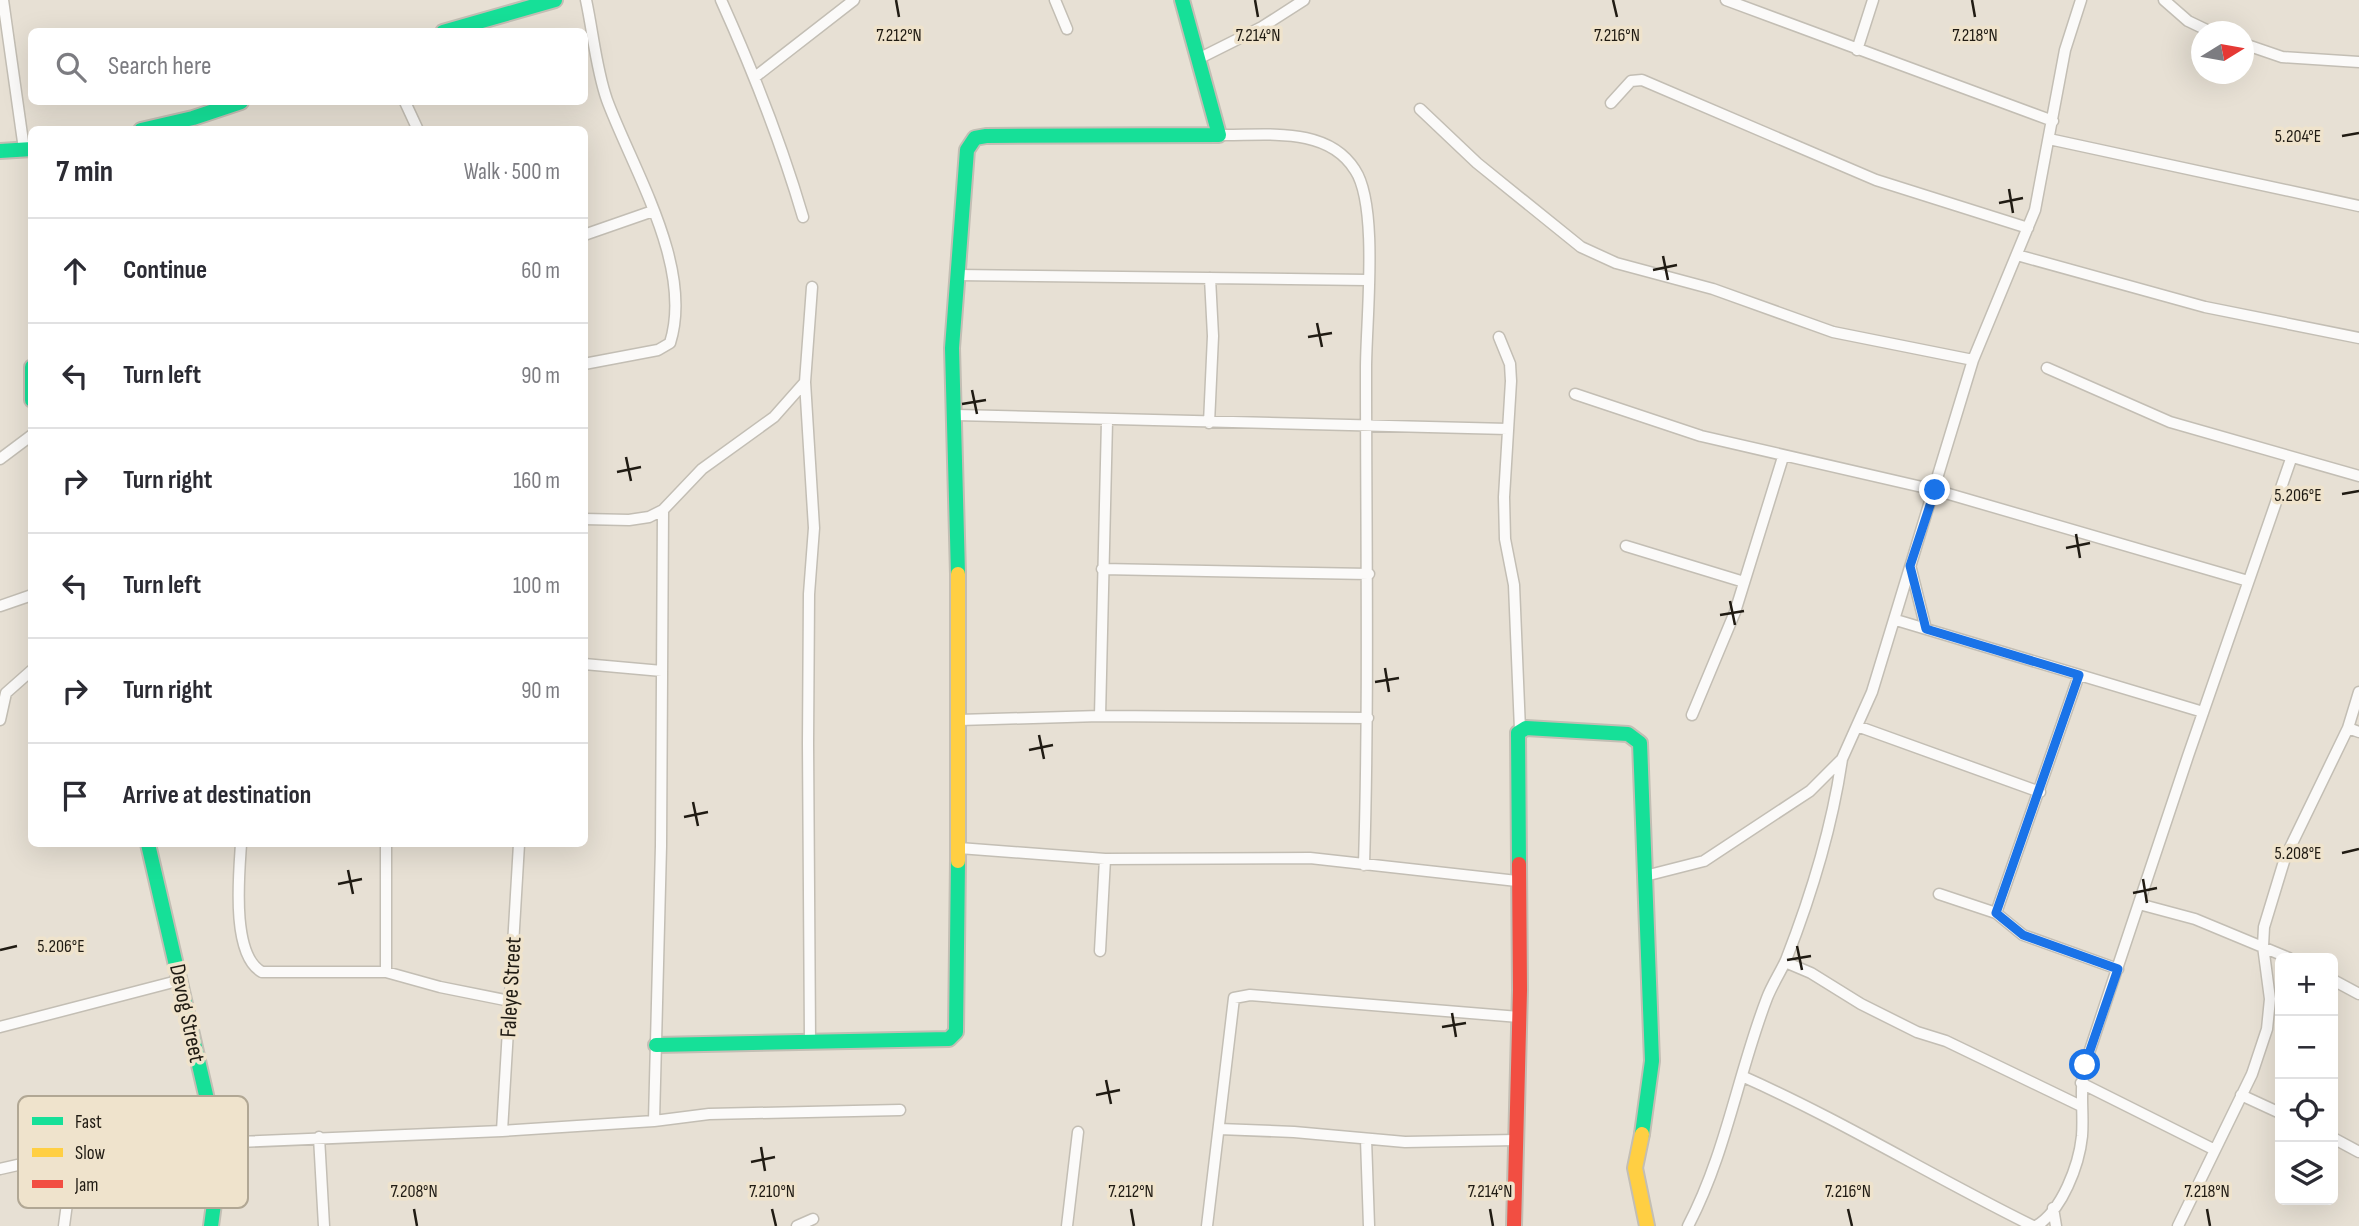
<!DOCTYPE html>
<meta charset="utf-8">
<style>
:root{--surface:#fff;--page:#f7f7f7;--text:#2b2b33;--muted:#7c7c81;--line:#e1e1e2}
body{margin:0;font-family:"Sofia Sans Condensed",sans-serif;background:var(--page);color:var(--text)}
.controls{position:absolute;right:21px;bottom:21px;display:grid;overflow:hidden;border-radius:10px;box-shadow:0 7px 28px #0002}
.controls button{width:63px;height:63px;display:grid;place-items:center;padding:0;border:0;border-bottom:2px solid var(--line);background:var(--surface);color:var(--text);font:35px sans-serif}
.compass{position:absolute;left:2191px;top:21px;width:63px;height:63px;border-radius:50%;background:var(--surface);box-shadow:0 7px 28px #0002;rotate:79deg}
.stop{position:absolute;width:21px;height:21px;margin:-16px;border:5px solid #1a73e8;border-radius:50%;background:#fff}
.stop.end{background:#1a73e8;border-color:#fff;box-shadow:0 2px 7px #0008}
.list{margin:0;padding:0;list-style:none}
h2{display:flex;justify-content:space-between;align-items:center;height:91px;margin:0;padding:0 28px;font-size:30px}
h2 small{font-size:23px;font-weight:400;color:var(--muted)}
.list li{display:grid;grid-template-columns:46px 1fr auto;gap:21px;align-items:center;box-sizing:border-box;height:105px;padding:0 28px;border-top:2px solid var(--line)}
.list b{display:block;font-size:26px;white-space:nowrap}
.list em{font-size:23px;font-style:normal;color:var(--muted)}
.icon{flex:none;width:38px;height:38px;fill:none;stroke:currentColor;stroke-width:2;stroke-linecap:round;stroke-linejoin:round}
.map{position:relative;flex:none;width:2359px;height:1226px;overflow:hidden}
.search{position:absolute;background:var(--surface);box-shadow:0 7px 28px #0002;left:28px;top:28px;width:560px;height:77px;display:flex;align-items:center;gap:18px;box-sizing:border-box;padding:0 24px;border-radius:10px;color:var(--muted);font-size:26px}
.panel{position:absolute;background:var(--surface);box-shadow:0 7px 28px #0002;left:28px;top:126px;width:560px;height:721px;border-radius:10px}
.map>svg:first-child{display:block}
.lines{fill:none;stroke-linecap:round;stroke-linejoin:round}
.street-casing{stroke:#c3beb4;stroke-width:13}
.fast-casing{stroke:#c3beb4;stroke-width:18}
.slow-casing{stroke:#c3beb4;stroke-width:18}
.jam-casing{stroke:#c3beb4;stroke-width:18}
.street{stroke:#fbfaf9;stroke-width:10}
.fast{stroke:#16e098;stroke-width:14}
.slow{stroke:#ffcf43;stroke-width:14}
.jam{stroke:#f24e42;stroke-width:14}
.route{stroke:#1a73e8;stroke-width:9}
.ticks{fill:none;stroke:#201b13;stroke-width:2.5}
.labels{text-anchor:middle;stroke-width:7;stroke-linejoin:round;paint-order:stroke}
.street-label{font-size:23px;fill:#201b13;stroke:#efe3cc}
.key{fill:#efe3cc;stroke:#b1a794;stroke-width:2}
.key-label{font-size:19px;fill:#201b13}
.ticks-label{font-size:18px;text-anchor:middle;fill:#201b13;stroke:#efe3cc;stroke-width:7;stroke-linejoin:round;paint-order:stroke}
</style>
<div class="map">
<svg width="2359" height="1226" viewBox="0 0 2359 1226">
<rect width="100%" height="100%" fill="#e7e0d4"/>
<g class="lines">
<g class="street-casing">
<path id="street" d="M 3,0 L 24,149
M 721,0 C 753,71 781,142 803,217
M 1055,0 L 1067,29
M 1726,0 L 2053,121
M 2164,0 L 2188,21 L 2211,32
M 2244,44 L 2282,57 L 2359,62
M 1857,50 L 1873,0
M 1200,58 L 1262,27 L 1304,0
M 755,77 L 854,0
M 405,102 L 418,130
M 1611,103 L 1631,81 L 1642,80 L 1876,180 L 2028,228
M 1420,109 L 1477,163 L 1581,247 L 1616,263 L 1713,289 L 1833,332 L 1973,360
M 1219,135 C 1264,136 1327,125 1355,170 C 1379,206 1366,321 1366,368 C 1366,535 1369,698 1364,865
M 2049,139 L 2359,206
M 584,235 L 653,211
M 2017,255 L 2205,307 L 2359,338
M 957,275 L 1367,280
M 1499,337 L 1510,364 L 1511,381 L 1504,497 L 1505,539 L 1514,585 L 1520,730
M 584,364 L 658,350 L 670,343 C 694,267 633,170 607,100 C 596,69 593,32 586,0
M 2047,368 L 2170,422 L 2359,476
M 805,382 L 814,528 L 809,594 L 808,743 L 810,1041
M 1575,394 L 1701,436 L 1935,490 L 2248,581
M 956,415 L 1508,429
M 1209,423 L 1213,336 L 1210,278
M 0,459 L 32,435
M 584,519 L 629,520 L 649,517 L 663,510 L 702,469 L 774,417 L 805,382 L 812,287
M 1626,546 L 1744,582
M 1102,569 L 1369,574
M 1911,569 L 1926,629
M 0,606 L 32,595
M 1896,620 L 2203,712
M 584,664 L 662,671
M 1692,715 L 1735,612 L 1783,457
M 1100,716 L 1107,421
M 0,720 L 6,693 L 32,670
M 959,720 L 1100,716 L 1368,718
M 1857,726 L 2040,792
M 2348,728 L 2359,732
M 241,844 C 239,875 231,955 262,972 L 386,972 L 440,987 L 510,1001
M 386,844 L 386,972
M 959,848 L 1105,859 L 1310,858 L 1517,881
M 1645,876 L 1704,861 L 1810,791 L 1842,759 L 1872,692 L 1973,360 L 2035,210 L 2065,50 L 2081,0
M 1939,894 L 1996,913 L 2023,935 L 2118,969
M 2139,904 L 2195,919 L 2289,958
M 1996,913 L 2079,675
M 1100,951 L 1105,859
M 1785,962 L 1811,973 L 1861,1004 L 1917,1032 L 1946,1041 L 2081,1106
M 2333,980 L 2359,994
M 0,1027 L 181,980
M 1744,1077 C 1843,1121 1935,1178 2033,1226
M 2081,1083 L 2215,1150
M 2241,1095 L 2280,1113
M 654,1121 L 661,846 L 663,510
M 1219,1129 L 1294,1132 L 1405,1142 L 1516,1140
M 502,1131 L 519,844
M 319,1137 L 324,1226
M 2333,1138 L 2359,1152
M 1366,1139 L 1369,1226
M 215,1143 L 502,1131 L 654,1121 L 709,1114 L 900,1110
M 0,1169 L 212,1121
M 2053,1208 L 2056,1226
M 64,1226 L 74,1151
M 797,1226 L 813,1219
M 1067,1226 L 1078,1132
M 1207,1226 L 1234,998 L 1250,995 L 1519,1017
M 1688,1226 C 1726,1154 1738,1073 1767,998 C 1772,985 1780,973 1786,960 C 1811,896 1832,828 1842,759
M 2036,1226 C 2062,1211 2079,1165 2082,1136 C 2084,1111 2079,1090 2085,1065 L 2188,756 L 2291,459
M 2178,1226 L 2252,1074 L 2267,1029 L 2270,999 L 2263,946 L 2264,927 L 2285,858 L 2348,728 L 2359,692"/>
</g>
<g class="fast-casing">
<path id="fast" d="M 443,32 L 555,0
M 141,130 L 193,118 L 241,102
M 0,151 L 32,149
M 32,367 L 32,400
M 958,574 L 952,348 L 967,150 L 975,138 L 986,136 L 1219,135 L 1182,0
M 148,844 L 212,1121 L 218,1174 L 211,1226
M 1519,864 L 1518,733 L 1526,728 L 1628,734 L 1640,743 L 1652,1061 L 1642,1134
M 656,1045 L 949,1039 L 956,1032 L 958,861"/>
</g>
<g class="slow-casing">
<path id="slow" d="M 958,574 L 958,861
M 1642,1134 L 1635,1168 L 1647,1226"/>
</g>
<g class="jam-casing">
<path id="jam" d="M 1514,1226 L 1520,990 L 1519,864"/>
</g>
<use href="#street" class="street"/>
<use href="#fast" class="fast"/>
<use href="#slow" class="slow"/>
<use href="#jam" class="jam"/>
</g>
<g class="lines">
<path class="route" d="M 1935,490 L 1910,566 L 1926,629 L 2079,675 L 1996,913 L 2023,935 L 2118,969 L 2085,1065"/>
</g>
<path class="ticks" d="M 896,0 L 899,17M 1255,0 L 1258,17M 1613,0 L 1617,17M 1972,0 L 1975,17M 2342,136 L 2359,133M 2009,189 L 2013,213M 1999,203 L 2023,198M 1663,256 L 1668,280M 1653,270 L 1677,265M 1317,323 L 1322,347M 1308,337 L 1332,333M 972,390 L 977,414M 962,404 L 986,400M 626,457 L 631,481M 617,472 L 641,467M 2342,494 L 2359,491M 2076,534 L 2080,558M 2066,548 L 2090,543M 1730,601 L 1735,625M 1720,615 L 1744,611M 1385,668 L 1389,692M 1375,682 L 1399,678M 1039,735 L 1044,759M 1029,750 L 1053,745M 693,802 L 698,826M 684,817 L 708,812M 2342,853 L 2359,849M 348,870 L 353,894M 2143,879 L 2147,903M 338,884 L 362,879M 2133,893 L 2157,888M 1797,946 L 1802,970M 0,950 L 17,946M 1787,960 L 1811,956M 1452,1013 L 1456,1037M 1442,1027 L 1466,1023M 1106,1080 L 1111,1104M 1096,1095 L 1120,1090M 761,1147 L 765,1171M 751,1162 L 775,1157M 414,1209 L 417,1226M 772,1209 L 776,1226M 1131,1209 L 1134,1226M 1490,1209 L 1493,1226M 1848,1209 L 1852,1226M 2207,1209 L 2210,1226"/>
<g class="labels">
<g class="street-label">
<text transform="translate(510 987) rotate(-87)" y="8">Faleye Street</text>
<text transform="translate(188 1013) rotate(78)" y="8">Devog Street</text>
</g>
</g>
<rect x="18" y="1096" width="230" height="112" rx="10" class="key"/>
<rect x="32" y="1117" width="31" height="8" fill="#16e098"/>
<rect x="32" y="1148" width="31" height="9" fill="#ffcf43"/>
<rect x="32" y="1180" width="31" height="8" fill="#f24e42"/>
<g class="key-label">
<text x="75" y="1128">Fast</text>
<text x="75" y="1159">Slow</text>
<text x="75" y="1191">Jam</text>
</g>
<g class="ticks-label">
<text x="899" y="41">7.212°N</text>
<text x="1258" y="41">7.214°N</text>
<text x="1617" y="41">7.216°N</text>
<text x="1975" y="41">7.218°N</text>
<text x="2298" y="142">5.204°E</text>
<text x="2298" y="501">5.206°E</text>
<text x="2298" y="859">5.208°E</text>
<text x="61" y="952">5.206°E</text>
<text x="414" y="1197">7.208°N</text>
<text x="772" y="1197">7.210°N</text>
<text x="1131" y="1197">7.212°N</text>
<text x="1490" y="1197">7.214°N</text>
<text x="1848" y="1197">7.216°N</text>
<text x="2207" y="1197">7.218°N</text>
</g>
</svg>
<div class="controls">
<button>+</button>
<button>−</button>
<button><svg class="icon" aria-label="locate" viewBox="0 0 24 24"><circle cx="12" cy="12" r="6"/><path d="M12 2v4M12 18v4M2 12h4M18 12h4"/></svg></button>
<button><svg class="icon" aria-label="layers" viewBox="0 0 24 24"><path d="M12 4l9 5-9 5-9-5zM3 14l9 5 9-5"/></svg></button>
</div>
<svg class="compass" viewBox="-18 -18 36 36"><path d="M0-13l5 13h-10z" fill="#e53935"/><path d="M0 13l5-13h-10z" fill="#7c7c81"/></svg>
<div class="stop" style="left:2085px;top:1065px"></div>
<div class="stop end" style="left:1935px;top:490px"></div>
<div class="search"><svg class="icon" aria-label="search" viewBox="0 0 24 24"><circle cx="10" cy="10" r="6"/><path d="M15 15l6 6"/></svg>Search here</div>
<section class="panel">
<h2>7 min<small>Walk · 500 m</small></h2>
<ul class="list">
<li><svg class="icon" aria-label="ahead" viewBox="0 0 24 24"><path d="M12 20V5M6 11l6-6 6 6"/></svg><div><b>Continue</b></div><em>60 m</em></li>
<li><svg class="icon" aria-label="left" viewBox="0 0 24 24"><path d="M17 20v-9H6M10 6l-5 5 5 5"/></svg><div><b>Turn left</b></div><em>90 m</em></li>
<li><svg class="icon" aria-label="right" viewBox="0 0 24 24"><path d="M7 20v-9h11M14 6l5 5-5 5"/></svg><div><b>Turn right</b></div><em>160 m</em></li>
<li><svg class="icon" aria-label="left" viewBox="0 0 24 24"><path d="M17 20v-9H6M10 6l-5 5 5 5"/></svg><div><b>Turn left</b></div><em>100 m</em></li>
<li><svg class="icon" aria-label="right" viewBox="0 0 24 24"><path d="M7 20v-9h11M14 6l5 5-5 5"/></svg><div><b>Turn right</b></div><em>90 m</em></li>
<li><svg class="icon" aria-label="arrive" viewBox="0 0 24 24"><path d="M6 21V4h12l-3 4 3 4H6"/></svg><div><b>Arrive at destination</b></div></li>
</ul>
</section>
</div>
